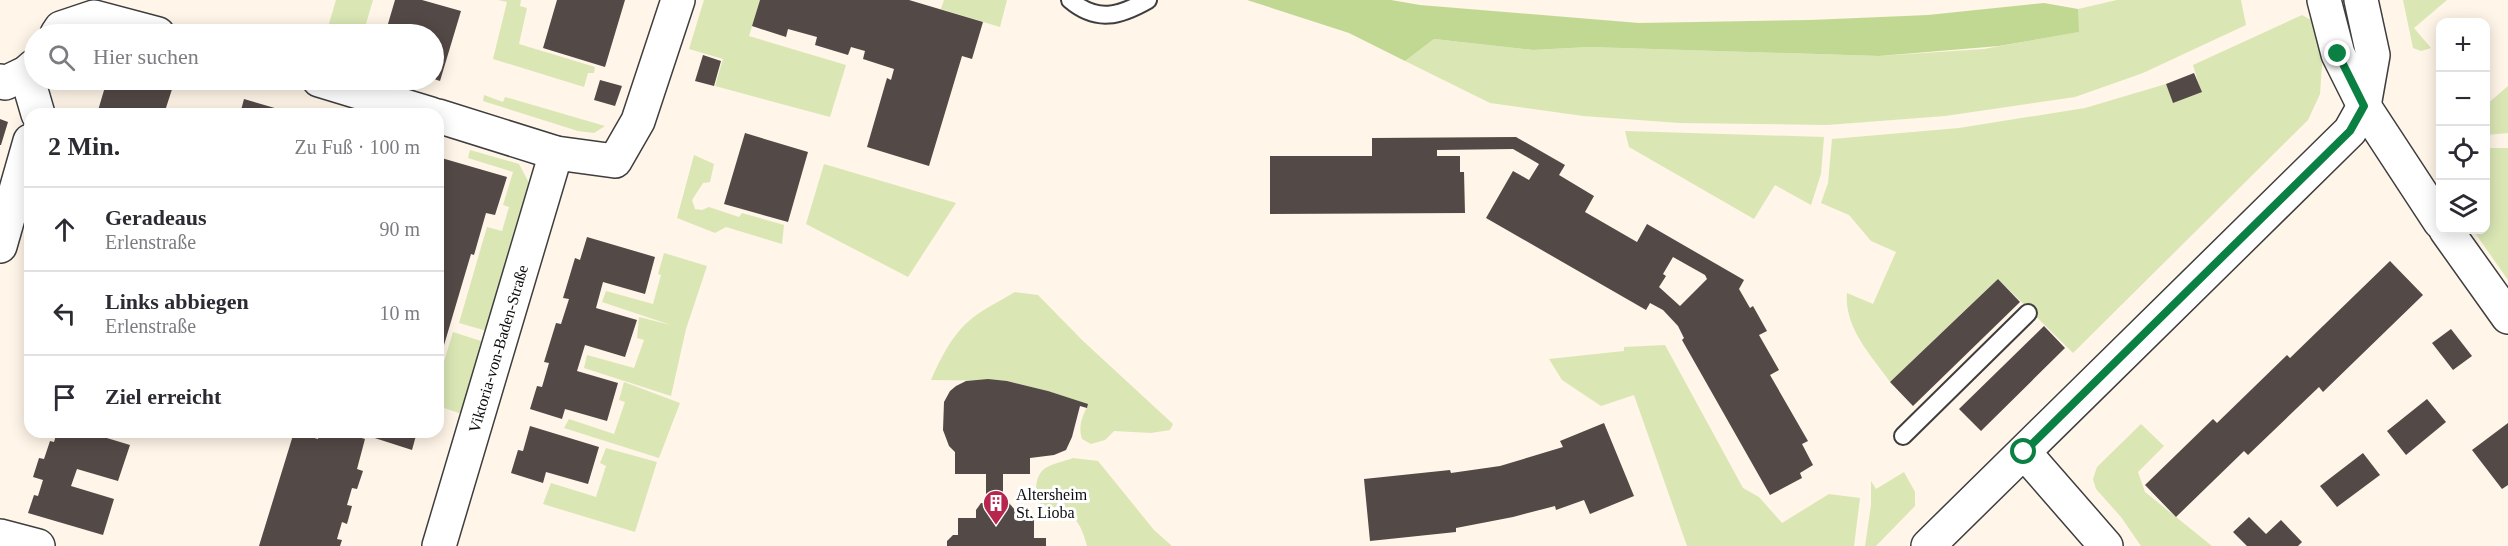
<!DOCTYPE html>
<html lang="de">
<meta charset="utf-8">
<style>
:root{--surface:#fff;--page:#f7f7f7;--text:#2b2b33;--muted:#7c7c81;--line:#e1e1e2}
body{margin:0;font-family:"Times New Roman",serif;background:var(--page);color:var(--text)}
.controls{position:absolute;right:18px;top:18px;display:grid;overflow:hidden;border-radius:12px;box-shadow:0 3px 15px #0003}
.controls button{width:54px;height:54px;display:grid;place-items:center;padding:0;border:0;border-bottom:2px solid var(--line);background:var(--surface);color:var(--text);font:30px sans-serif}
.stop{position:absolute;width:18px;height:18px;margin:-14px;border:4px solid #0b8043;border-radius:50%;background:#fff}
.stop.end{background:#0b8043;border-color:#fff;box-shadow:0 2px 6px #0008}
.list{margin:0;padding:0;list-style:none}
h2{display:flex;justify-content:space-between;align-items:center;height:78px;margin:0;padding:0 24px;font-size:26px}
h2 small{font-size:20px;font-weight:400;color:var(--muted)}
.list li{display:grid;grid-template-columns:39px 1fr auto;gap:18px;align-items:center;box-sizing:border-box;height:84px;padding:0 24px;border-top:2px solid var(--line)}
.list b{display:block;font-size:22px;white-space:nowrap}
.list p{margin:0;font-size:20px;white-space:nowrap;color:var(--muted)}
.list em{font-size:20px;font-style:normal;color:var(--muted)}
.icon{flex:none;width:33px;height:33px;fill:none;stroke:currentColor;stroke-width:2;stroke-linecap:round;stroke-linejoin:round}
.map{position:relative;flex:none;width:2508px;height:546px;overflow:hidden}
.search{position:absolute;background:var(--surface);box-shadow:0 3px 15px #0003;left:24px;top:24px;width:420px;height:66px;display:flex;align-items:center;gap:15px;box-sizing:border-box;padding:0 21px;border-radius:33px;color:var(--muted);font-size:22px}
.panel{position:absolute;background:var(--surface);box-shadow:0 3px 15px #0003;left:24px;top:108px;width:420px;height:330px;border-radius:18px}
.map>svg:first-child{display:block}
.green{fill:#dae7b4}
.forest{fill:#c1d893}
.building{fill:#534947;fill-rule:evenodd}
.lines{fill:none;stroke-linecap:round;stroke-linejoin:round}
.lane-casing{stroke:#3e3e3e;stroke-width:20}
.street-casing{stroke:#3e3e3e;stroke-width:36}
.lane{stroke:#fff;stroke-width:16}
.street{stroke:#fff;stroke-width:33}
.route{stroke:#0b8043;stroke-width:8}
.labels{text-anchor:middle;stroke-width:6;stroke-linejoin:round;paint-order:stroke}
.street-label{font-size:16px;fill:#0b0b0b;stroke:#fff}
.poi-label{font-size:16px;fill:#0b0b0b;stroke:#fff;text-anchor:start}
</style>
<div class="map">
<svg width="2508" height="546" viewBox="0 0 2508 546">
<rect width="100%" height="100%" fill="#fff5e8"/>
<path class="green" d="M 336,0 L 373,0 L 363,34 L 326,34 Z
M 498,0 L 521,0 L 520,6 L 527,8 L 519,44 L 595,67 L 594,73 L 588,73 L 584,87 L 493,59 L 507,2 Z
M 704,0 L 760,0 L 749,36 L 846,65 L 830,117 L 715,86 L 723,59 L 689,49 Z
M 944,0 L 1007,0 L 1000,27 L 941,9 Z
M 2117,0 L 2241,0 L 2246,25 L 2143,73 L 2075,97 L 1945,116 L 1827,125 L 1680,123 L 1583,116 L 1490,103 L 1405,61 L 1434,39 L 1533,50 L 1589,47 L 1879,56 L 1984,49 L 2078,32 L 2078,9 Z
M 2403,0 L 2447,0 L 2414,28 L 2431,48 L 2421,51 L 2413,48 Z
M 2302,15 L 2313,21 L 2322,65 L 2320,94 L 2308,120 L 2073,353 L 1998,279 L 1890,382 C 1871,355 1844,328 1847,293 L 1873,304 L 1896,252 L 1871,241 L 1849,215 L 1821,203 L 1828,183 L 1832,139 L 1959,128 L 2085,108 L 2166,84 L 2173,102 L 2201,92 L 2193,65 Z
M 2508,86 L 2508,133 L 2486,135 L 2486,105 Z
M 484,95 L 503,102 L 505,97 L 605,126 L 594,133 L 578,131 L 483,101 Z
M 1625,131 L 1824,137 L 1821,174 L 1811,205 L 1775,185 L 1754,219 L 1629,147 Z
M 2486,148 L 2508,148 L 2508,280 L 2473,230 L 2486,230 Z
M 470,150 L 519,164 L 528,181 L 528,192 L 487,331 L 459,323 L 487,227 L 502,231 L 509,207 L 503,205 L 513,172 L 468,158 Z
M 694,155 L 714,164 L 710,182 L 703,183 L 692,200 L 695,209 L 702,210 L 709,207 L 739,217 L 742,213 L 784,225 L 782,244 L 726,227 L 715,233 L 677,218 Z
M 824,164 L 956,203 L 908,277 L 806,224 Z
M 664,253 L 707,266 L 686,329 L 671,396 L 584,368 L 587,355 L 634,368 L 644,340 L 637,338 L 639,317 L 671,325 L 602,302 L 606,291 L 653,304 L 661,275 L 658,274 Z
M 1015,292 L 1038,295 L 1082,340 L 1173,424 L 1170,430 L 1151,433 L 1114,431 L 1105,440 L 1091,444 L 1082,439 C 1078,426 1082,417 1088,405 L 1048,391 L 1007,381 L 931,380 C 940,359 952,335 970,320 C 983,309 1000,301 1015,292 Z
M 453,332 L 484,342 L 462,414 L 438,406 L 438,381 Z
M 1665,345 L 1743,488 L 1759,497 L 1782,523 L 1829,494 L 1860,498 L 1854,546 L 1687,546 L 1634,395 L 1601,406 L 1562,380 L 1549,359 L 1624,351 L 1624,347 Z
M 624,382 L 680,403 L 659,458 L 564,428 L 569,419 L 614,434 L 625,402 L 619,400 Z
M 2141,424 L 2164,446 L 2138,472 L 2145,492 L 2212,546 L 2141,546 L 2121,517 L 2096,489 L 2093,479 L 2097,467 Z
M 606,448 L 657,462 L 635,532 L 543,504 L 551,483 L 596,497 L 606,466 L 600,463 Z
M 1073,458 L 1098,461 L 1154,530 L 1172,546 L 1087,546 C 1079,516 1072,513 1042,506 C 1035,496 1033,479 1044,469 C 1051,464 1065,461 1073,458 Z
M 1904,472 L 1915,492 L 1915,506 L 1876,546 L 1865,546 L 1871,505 L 1871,481 L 1876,489 Z"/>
<path class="forest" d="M 1247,0 L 1391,0 L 1420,5 L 1639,23 L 1810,20 L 1928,15 L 2044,3 L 2078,9 L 2079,32 L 1999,46 L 1879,56 L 1589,47 L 1533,50 L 1434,39 L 1405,61 L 1349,33 Z"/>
<path class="building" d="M 395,0 L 422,0 L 461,11 L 440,81 L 434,79 L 434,34 L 385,34 Z
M 557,0 L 625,0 L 605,67 L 543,48 Z
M 760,0 L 909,0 L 983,22 L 972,59 L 962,56 L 929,166 L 867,147 L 887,78 L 891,80 L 894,69 L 863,59 L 865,51 L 851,47 L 848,55 L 815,45 L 817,37 L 788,29 L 786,37 L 752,26 Z
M 703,55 L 721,61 L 714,86 L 695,81 Z
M 2194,73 L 2202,92 L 2173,103 L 2166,84 Z
M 107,80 L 175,80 L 164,114 L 97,114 Z
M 600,80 L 622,86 L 615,106 L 594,100 Z
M 244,99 L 292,113 L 292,114 L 240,114 Z
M 0,119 L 8,122 L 1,145 L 0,145 Z
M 745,133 L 808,152 L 788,222 L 724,204 Z
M 1516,137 L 1565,165 L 1559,175 L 1594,196 L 1585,212 L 1637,242 L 1647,224 L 1744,280 L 1739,289 L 1750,308 L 1753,306 L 1767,331 L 1759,335 L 1779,370 L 1770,375 L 1808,441 L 1802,444 L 1813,465 L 1800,473 L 1802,478 L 1770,495 L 1682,340 L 1684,338 L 1678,326 L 1663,310 L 1650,303 L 1646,310 L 1486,218 L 1513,171 L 1529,180 L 1539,164 L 1513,149 L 1437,150 L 1437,156 L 1460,156 L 1460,172 L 1464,172 L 1465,213 L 1270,214 L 1270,156 L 1372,156 L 1372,138 ZM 1673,257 L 1705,275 L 1707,279 L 1680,306 L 1659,287 L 1666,276 L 1663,274 Z
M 438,157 L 507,177 L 495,215 L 486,213 L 474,255 L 471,254 L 439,362 Z
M 587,237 L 655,257 L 645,294 L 603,282 L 596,308 L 637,320 L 625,357 L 585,345 L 577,371 L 618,383 L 607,421 L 565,409 L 562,419 L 530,409 L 537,386 L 542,387 L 549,363 L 544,362 L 556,323 L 561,324 L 569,299 L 563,298 L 575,258 L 580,260 Z
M 2390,261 L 2423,295 L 2323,392 L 2319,387 L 2248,455 L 2244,451 L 2176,517 L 2145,485 L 2213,419 L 2217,423 L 2287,355 L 2290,358 Z
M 1998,279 L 2020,302 L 1913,406 L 1890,382 Z
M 2044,326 L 2065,348 L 1981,431 L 1959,409 Z
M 2451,329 L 2472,356 L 2453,370 L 2432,343 Z
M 988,379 L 1007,381 L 1048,391 L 1088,404 L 1087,408 L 1080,406 L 1072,437 L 1066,450 L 1054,455 L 1030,458 L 1030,474 L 1003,474 L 1003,503 L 1009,503 L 1015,510 L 1015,517 L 1034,517 L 1034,538 L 1046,538 L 1046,546 L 947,546 L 947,541 L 953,535 L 958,535 L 958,518 L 976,518 L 976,510 L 981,503 L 986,503 L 986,474 L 955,474 L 955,452 L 949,446 L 943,430 L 944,402 L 950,391 L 956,386 L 966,381 Z
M 2427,399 L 2446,422 L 2406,455 L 2387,431 Z
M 1604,423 L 1634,496 L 1590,514 L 1584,500 L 1556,510 L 1555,506 L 1513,517 L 1456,528 L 1456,532 L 1370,541 L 1364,479 L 1450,470 L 1451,473 L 1500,466 L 1563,447 L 1560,441 Z
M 2508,423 L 2508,485 L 2502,489 L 2472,450 Z
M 530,426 L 599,447 L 588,484 L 546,472 L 543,483 L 511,473 L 518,450 L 523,451 Z
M 57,432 L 87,432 L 130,445 L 118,481 L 77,469 L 71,486 L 114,499 L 103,535 L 28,513 L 34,495 L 38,496 L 43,480 L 33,477 L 39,458 L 44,459 L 50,441 L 54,442 Z
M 294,432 L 318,439 L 320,432 L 342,432 L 365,439 L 357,469 L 363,471 L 357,489 L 352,488 L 347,505 L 352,506 L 347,524 L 342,522 L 337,539 L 342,540 L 340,546 L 259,546 Z
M 356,432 L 417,432 L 412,450 Z
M 2363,453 L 2380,475 L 2337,507 L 2320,486 Z
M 2249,517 L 2266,534 L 2281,520 L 2302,542 L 2298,546 L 2247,546 L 2233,532 Z"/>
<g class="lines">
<g class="lane-casing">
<path id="lane" d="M 1070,0 C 1097,23 1120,16 1148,0
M 1903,436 L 2028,313"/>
</g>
<g class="street-casing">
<g id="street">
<path d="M 2324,0 L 2338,54 L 2364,106 L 2440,222"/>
<path d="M 57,34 L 61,28 L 94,17 L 158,34"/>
<path d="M 26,73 L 38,114"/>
<path d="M 319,80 L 431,114"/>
<path d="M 0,81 L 5,83 L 26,73 L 34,66"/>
<path d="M 438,116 L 556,153 L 615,161 L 638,121 L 678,0"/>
<path d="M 2446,230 L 2508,317"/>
<path d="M 0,246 L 30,141"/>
<path d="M 2024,452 L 2106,546"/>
<path d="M 0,536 L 38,546"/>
<path id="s1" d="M 439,546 L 556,153"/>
<path d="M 1928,546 L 2350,131 L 2364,106 L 2373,55 L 2361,0"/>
</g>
</g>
<use href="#lane" class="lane"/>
<use href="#street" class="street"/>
</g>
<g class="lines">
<path class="route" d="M 2024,452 L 2350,131 L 2364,106 L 2338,54"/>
</g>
<defs>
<g id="building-pin" transform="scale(1.35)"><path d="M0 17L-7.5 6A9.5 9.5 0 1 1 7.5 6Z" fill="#b7264d" stroke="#fff"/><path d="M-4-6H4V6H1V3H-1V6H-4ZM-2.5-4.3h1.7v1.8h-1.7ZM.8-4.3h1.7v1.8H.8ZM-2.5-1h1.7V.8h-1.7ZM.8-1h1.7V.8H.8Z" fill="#fff"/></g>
</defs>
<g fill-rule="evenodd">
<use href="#building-pin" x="996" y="503"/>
</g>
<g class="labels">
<g class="street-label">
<text dy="6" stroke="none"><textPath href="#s1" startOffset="206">Viktoria-von-Baden-Straße</textPath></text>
</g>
<g class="poi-label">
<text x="1016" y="500">Altersheim<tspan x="1016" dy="18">St. Lioba</tspan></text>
</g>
</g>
</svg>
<div class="controls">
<button>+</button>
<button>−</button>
<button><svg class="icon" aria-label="locate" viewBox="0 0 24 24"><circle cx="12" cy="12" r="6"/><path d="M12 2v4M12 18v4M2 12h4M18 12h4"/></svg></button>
<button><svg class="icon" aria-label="layers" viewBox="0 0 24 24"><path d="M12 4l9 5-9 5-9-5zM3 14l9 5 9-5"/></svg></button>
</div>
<div class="stop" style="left:2024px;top:452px"></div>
<div class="stop end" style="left:2338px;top:54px"></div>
<div class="search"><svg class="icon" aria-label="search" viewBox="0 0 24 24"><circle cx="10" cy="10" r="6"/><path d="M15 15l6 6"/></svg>Hier suchen</div>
<section class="panel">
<h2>2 Min.<small>Zu Fuß · 100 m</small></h2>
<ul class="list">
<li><svg class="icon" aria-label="ahead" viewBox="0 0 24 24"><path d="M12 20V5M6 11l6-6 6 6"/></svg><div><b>Geradeaus</b><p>Erlenstraße</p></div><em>90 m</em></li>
<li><svg class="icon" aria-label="left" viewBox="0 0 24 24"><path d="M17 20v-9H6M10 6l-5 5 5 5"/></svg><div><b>Links abbiegen</b><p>Erlenstraße</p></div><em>10 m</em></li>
<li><svg class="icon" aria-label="arrive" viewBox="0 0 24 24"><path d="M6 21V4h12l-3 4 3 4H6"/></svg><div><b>Ziel erreicht</b></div></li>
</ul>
</section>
</div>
